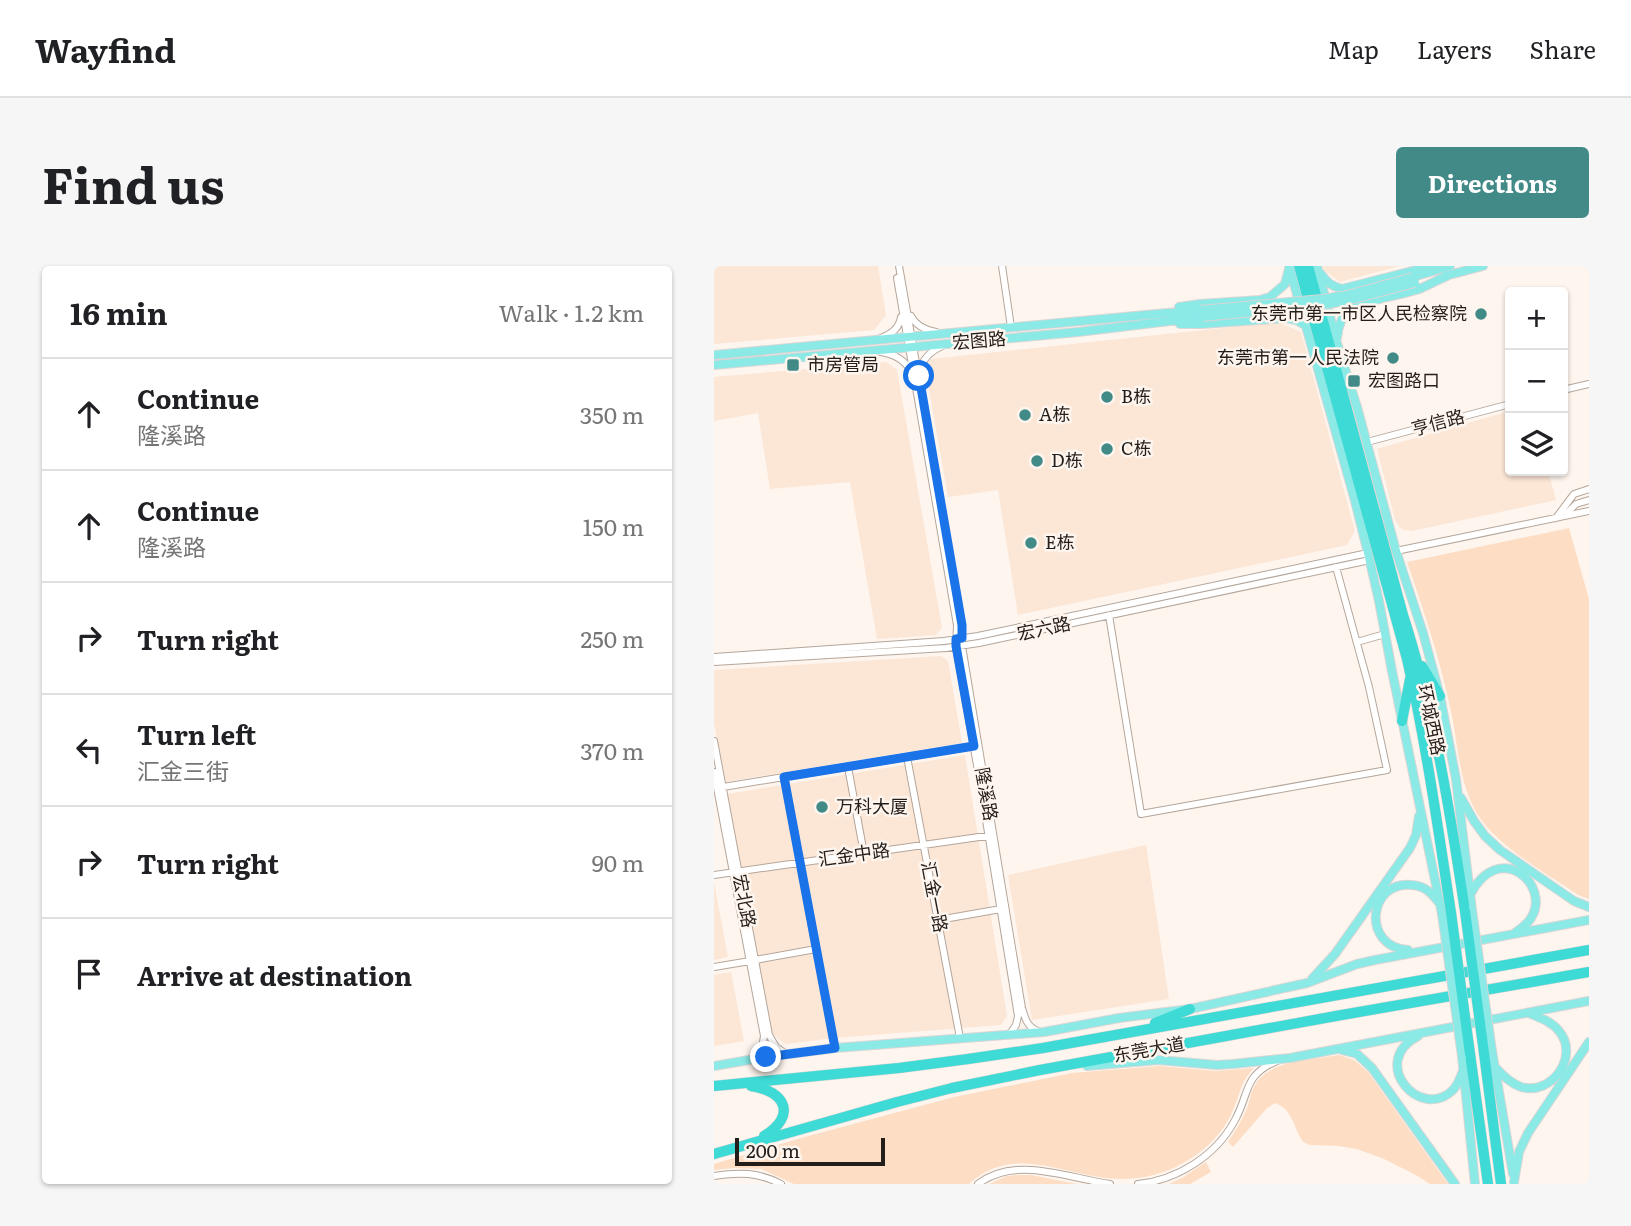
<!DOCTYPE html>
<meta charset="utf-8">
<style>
:root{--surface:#fff;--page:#f6f6f6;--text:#202124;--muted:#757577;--line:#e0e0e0;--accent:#428a87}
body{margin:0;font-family:Literata,"Noto Sans SC",serif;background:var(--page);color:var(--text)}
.controls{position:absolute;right:21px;top:21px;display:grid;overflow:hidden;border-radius:7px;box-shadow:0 2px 5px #0004}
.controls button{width:63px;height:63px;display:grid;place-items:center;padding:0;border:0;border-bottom:2px solid var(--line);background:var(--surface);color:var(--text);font:35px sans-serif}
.scale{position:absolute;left:21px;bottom:18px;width:150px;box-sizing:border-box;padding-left:7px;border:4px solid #241e1a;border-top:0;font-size:19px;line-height:24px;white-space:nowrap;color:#241e1a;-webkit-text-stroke:5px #fef5ee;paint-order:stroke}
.stop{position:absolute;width:21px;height:21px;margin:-16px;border:5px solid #1a73e8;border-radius:50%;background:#fff}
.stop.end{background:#1a73e8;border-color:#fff;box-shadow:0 2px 7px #0008}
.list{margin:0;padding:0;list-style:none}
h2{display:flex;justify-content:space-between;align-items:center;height:91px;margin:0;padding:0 28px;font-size:30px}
h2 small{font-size:23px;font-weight:400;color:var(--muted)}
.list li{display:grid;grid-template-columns:46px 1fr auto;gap:21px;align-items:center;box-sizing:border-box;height:112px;padding:0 28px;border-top:2px solid var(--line)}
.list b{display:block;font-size:26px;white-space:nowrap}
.list p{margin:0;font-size:23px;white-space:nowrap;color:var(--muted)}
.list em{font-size:23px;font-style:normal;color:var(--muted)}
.icon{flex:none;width:38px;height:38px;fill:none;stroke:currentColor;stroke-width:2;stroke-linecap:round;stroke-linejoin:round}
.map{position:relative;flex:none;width:875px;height:918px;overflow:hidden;border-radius:7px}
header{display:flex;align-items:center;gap:42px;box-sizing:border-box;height:98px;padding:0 35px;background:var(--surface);border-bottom:2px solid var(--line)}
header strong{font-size:33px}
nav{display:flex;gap:38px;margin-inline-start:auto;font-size:24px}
.intro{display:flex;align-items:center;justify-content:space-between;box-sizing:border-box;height:168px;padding:0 42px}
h1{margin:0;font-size:49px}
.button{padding:18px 32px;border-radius:7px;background:var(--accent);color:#fff;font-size:24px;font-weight:700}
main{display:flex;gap:42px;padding:0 42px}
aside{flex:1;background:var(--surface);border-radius:7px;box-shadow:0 2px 5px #0004}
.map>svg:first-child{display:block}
.built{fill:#fce6d6}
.green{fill:#fddec5}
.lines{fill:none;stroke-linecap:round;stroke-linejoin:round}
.minor-casing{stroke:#b4a69b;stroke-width:8}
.major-casing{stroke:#d8d6d6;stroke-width:10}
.highway-casing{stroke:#d8d6d6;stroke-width:11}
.minor{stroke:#fff;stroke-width:6}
.major{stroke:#8be9e6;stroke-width:8}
.highway{stroke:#3edad5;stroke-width:10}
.major-bridge-casing{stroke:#d8d6d6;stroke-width:10;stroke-linecap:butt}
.highway-bridge-casing{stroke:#d8d6d6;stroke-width:11;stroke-linecap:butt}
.major-bridge{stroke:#8be9e6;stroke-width:8}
.highway-bridge{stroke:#3edad5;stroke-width:10}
.route{stroke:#1a73e8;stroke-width:9}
.poi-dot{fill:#428a87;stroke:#fef5ee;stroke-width:2.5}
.labels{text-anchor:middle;stroke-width:5;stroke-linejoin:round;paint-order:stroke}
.poi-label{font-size:18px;fill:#241e1a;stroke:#fef5ee;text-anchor:start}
.street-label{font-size:18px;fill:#241e1a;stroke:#fef5ee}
</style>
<header>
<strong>Wayfind</strong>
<nav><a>Map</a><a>Layers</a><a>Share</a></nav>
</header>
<div class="intro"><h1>Find us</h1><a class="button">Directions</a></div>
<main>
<aside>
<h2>16 min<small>Walk · 1.2 km</small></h2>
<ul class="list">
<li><svg class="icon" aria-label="ahead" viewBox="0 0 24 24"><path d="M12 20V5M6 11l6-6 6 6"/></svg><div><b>Continue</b><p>隆溪路</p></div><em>350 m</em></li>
<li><svg class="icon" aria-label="ahead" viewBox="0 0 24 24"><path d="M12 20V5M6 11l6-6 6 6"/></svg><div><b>Continue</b><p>隆溪路</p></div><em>150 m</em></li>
<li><svg class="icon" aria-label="right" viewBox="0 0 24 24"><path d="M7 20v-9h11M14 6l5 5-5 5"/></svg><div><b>Turn right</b></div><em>250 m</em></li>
<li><svg class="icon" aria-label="left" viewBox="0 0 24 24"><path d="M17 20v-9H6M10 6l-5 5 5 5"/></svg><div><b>Turn left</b><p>汇金三街</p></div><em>370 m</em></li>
<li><svg class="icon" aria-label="right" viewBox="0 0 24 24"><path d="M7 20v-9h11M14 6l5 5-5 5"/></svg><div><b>Turn right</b></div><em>90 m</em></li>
<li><svg class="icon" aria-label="arrive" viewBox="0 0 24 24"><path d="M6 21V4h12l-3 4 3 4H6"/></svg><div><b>Arrive at destination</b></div></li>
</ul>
</aside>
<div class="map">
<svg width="875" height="918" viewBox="0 0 875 918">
<rect width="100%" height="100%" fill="#fef5ee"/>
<path class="built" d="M 0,0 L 164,0 L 172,49 L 160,64 L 0,78 Z
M 609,0 L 686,0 L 626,16 L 610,4 Z
M 564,56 L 587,66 L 641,265 L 633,279 L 304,349 L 284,224 L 234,231 L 211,101 L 217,93 Z
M 172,96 L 183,104 L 228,362 L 222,369 L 163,373 L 136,216 L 56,223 L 44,147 L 0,155 L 0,111 Z
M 796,145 L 796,205 L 834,205 L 842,234 L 698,265 L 690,264 L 686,262 L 681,254 L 663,183 Z
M 227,390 L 234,395 L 248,477 L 11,516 L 0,457 L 0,404 Z
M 251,489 L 293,750 L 287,759 L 120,772 L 72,778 L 58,768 L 13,528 Z
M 432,579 L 455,733 L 318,754 L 294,609 Z
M 0,617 L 14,691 L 0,694 Z
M 17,706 L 30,775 L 0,780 L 0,709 Z"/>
<path class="green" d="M 855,262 L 875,333 L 875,633 L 864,629 C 833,608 783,580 764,549 C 745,519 744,479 737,445 C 726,394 710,345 693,296 Z
M 625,789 L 640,794 L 654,806 L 734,918 L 716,918 L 702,909 L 668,892 L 642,883 L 625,880 L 596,879 L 589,876 C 579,862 580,844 561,837 L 553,842 L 519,881 L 514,876 C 521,865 528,855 533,842 C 536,835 536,828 540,821 C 554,793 598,794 625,789 Z
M 445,800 L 502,805 L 540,802 C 527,816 528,822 521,839 C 515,856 505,870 491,882 C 467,902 439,913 408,913 C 354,913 302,875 255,918 L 80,918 L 47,903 L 20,902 L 0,904 L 0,898 L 87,872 L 240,831 L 358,807 Z
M 492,896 L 497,906 L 476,918 L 455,918 L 468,912 Z
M 303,909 L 317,909 L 363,918 L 275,918 L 293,910 Z"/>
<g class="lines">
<g class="minor-casing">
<path id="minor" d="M 185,0 L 248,359 L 248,380 L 308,742 C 311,752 313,761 324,765
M 288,0 L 297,61
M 183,12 L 243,359 L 242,380 L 264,505
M 197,50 C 202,60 211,64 222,66
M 167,72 C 177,68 185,63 187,51
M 167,86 C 180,88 190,93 197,105
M 206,105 C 209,92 216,86 228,80
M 849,124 L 875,118
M 653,176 L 796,138
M 851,249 L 862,238 L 875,234
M 842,252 L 860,228 L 875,223
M 682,285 L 875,245
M 395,349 L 427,548 L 673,504 L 655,421 L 622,301
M 643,376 L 671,368
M 0,391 L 230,375 L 264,370 L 654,287
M 0,396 L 232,382 L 265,377 L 656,294
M 0,475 L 55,769 L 62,781 L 72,788
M 193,491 L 246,772
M 134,501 L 150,588
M 0,506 L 50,770 L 48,782 L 39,793
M 70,511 L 121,782
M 9,521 L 260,480
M 272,554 L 304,750 L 302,759 L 295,769
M 0,609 L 279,569
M 224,654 L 287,643
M 41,694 L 102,683
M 0,701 L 36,695
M 0,910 C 25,906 44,906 67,918
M 264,918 C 302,889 353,912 396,918
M 424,918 C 463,914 502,890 521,854 C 536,827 529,809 563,795"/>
</g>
<g class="major-casing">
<path id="major" d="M 575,0 L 641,235 L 654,287 L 665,335 L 678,405 L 728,648
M 603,0 L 622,74 L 643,141 L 682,285 L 709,367 L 726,430 L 742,513 L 758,644
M 607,8 C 613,17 618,20 628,23 L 718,0
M 731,10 L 769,0
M 699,11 L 736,0
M 465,41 L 486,38 L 546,34 L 556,31 L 571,18 L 575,3
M 466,58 L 488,58 L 572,52 L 582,54 L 591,59
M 623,72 C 624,60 627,50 637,43 C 650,34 688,29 705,23 C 715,19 725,13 735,9
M 0,89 L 486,44
M 0,99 L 364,66 L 489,51
M 747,532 L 760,555 L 771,570 L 786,584 L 860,635 L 875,641
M 756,629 C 785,572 838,619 817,652 C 813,659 806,663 801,667
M 694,684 C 647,681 654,614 698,619 C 711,620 718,627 725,637
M 598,713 L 621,688 L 696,582 L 702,569 L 705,550
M 704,770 C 654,796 706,856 739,824 C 744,819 746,812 749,805
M 628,784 L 643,788 L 658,802 L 741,918
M 778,785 L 799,908
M 748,790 L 761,918
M 0,800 L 52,791 L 121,782 L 330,766 L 405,752 L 476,743 L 593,717 L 643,698 L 661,694 L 875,654
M 373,800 L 444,794 L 503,799 L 519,798 L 576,792 L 875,735
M 781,801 C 788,809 796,817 807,821 C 838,830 866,790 845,765 C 838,756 827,752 817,748
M 800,916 L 805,886 L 814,867 L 875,776"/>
</g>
<g class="highway-casing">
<path id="highway" d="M 585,0 L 693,393 C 712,477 724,562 737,647
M 594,0 L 689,349 C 720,445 736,545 751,645
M 708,400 L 726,430
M 688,455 L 696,413
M 441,757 L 476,743
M 770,787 L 787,918
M 756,788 L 774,918
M 0,820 L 185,802 L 254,793 L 329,782 L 875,684
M 37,820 C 72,825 83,850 50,870
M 0,888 L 183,836 L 238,822 L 326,804 L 622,750 L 875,706"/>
</g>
<use href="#minor" class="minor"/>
<use href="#major" class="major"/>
<use href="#highway" class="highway"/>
<g class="major-bridge-casing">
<path id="major-bridge" d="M 486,44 L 608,33 L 633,29 L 699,11
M 489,51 L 609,39 L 636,34 L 701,17
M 758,644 L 778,785
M 728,648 L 748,790"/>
</g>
<g class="highway-bridge-casing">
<path id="highway-bridge" d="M 751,645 L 770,787
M 737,647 L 756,788"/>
</g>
<use href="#major-bridge" class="major-bridge"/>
<use href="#highway-bridge" class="highway-bridge"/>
</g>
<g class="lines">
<path class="route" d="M 52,791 L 121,782 L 70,511 L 260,480 L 242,380 L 242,373 L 248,372 L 248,359 L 205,110"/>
</g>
<g class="poi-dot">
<circle cx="767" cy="48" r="7"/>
<circle cx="679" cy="92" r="7"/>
<rect x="72" y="92" width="14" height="14" rx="3.5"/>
<rect x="633" y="108" width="14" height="14" rx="3.5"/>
<circle cx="393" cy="131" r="7"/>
<circle cx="311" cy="149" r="7"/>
<circle cx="393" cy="183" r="7"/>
<circle cx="323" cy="195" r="7"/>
<circle cx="317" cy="277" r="7"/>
<circle cx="108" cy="541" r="7"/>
</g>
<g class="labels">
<g class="poi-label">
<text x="753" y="54" text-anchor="end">东莞市第一市区人民检察院</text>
<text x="665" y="98" text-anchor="end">东莞市第一人民法院</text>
<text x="93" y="105">市房管局</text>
<text x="654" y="121">宏图路口</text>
<text x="407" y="137">B栋</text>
<text x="325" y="155">A栋</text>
<text x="407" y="189">C栋</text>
<text x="337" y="201">D栋</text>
<text x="331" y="283">E栋</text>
<text x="122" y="547">万科大厦</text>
</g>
<g class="street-label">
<text transform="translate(265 75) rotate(-5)" y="6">宏图路</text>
<text transform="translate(724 157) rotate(-15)" y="6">亨信路</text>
<text transform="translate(330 363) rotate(-12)" y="6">宏六路</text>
<text transform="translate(717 454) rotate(78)" y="6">环城西路</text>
<text transform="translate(272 528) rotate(80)" y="6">隆溪路</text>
<text transform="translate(140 589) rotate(-8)" y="6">汇金中路</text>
<text transform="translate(220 631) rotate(79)" y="6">汇金一路</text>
<text transform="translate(30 635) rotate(79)" y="6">宏北路</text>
<text transform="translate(435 784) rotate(-10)" y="6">东莞大道</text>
</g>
</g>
</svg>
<div class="controls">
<button>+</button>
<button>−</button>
<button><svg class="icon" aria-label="layers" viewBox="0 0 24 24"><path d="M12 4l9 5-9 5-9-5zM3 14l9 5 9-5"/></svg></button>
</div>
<div class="scale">200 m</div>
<div class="stop" style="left:205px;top:110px"></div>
<div class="stop end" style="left:52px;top:791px"></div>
</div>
</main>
